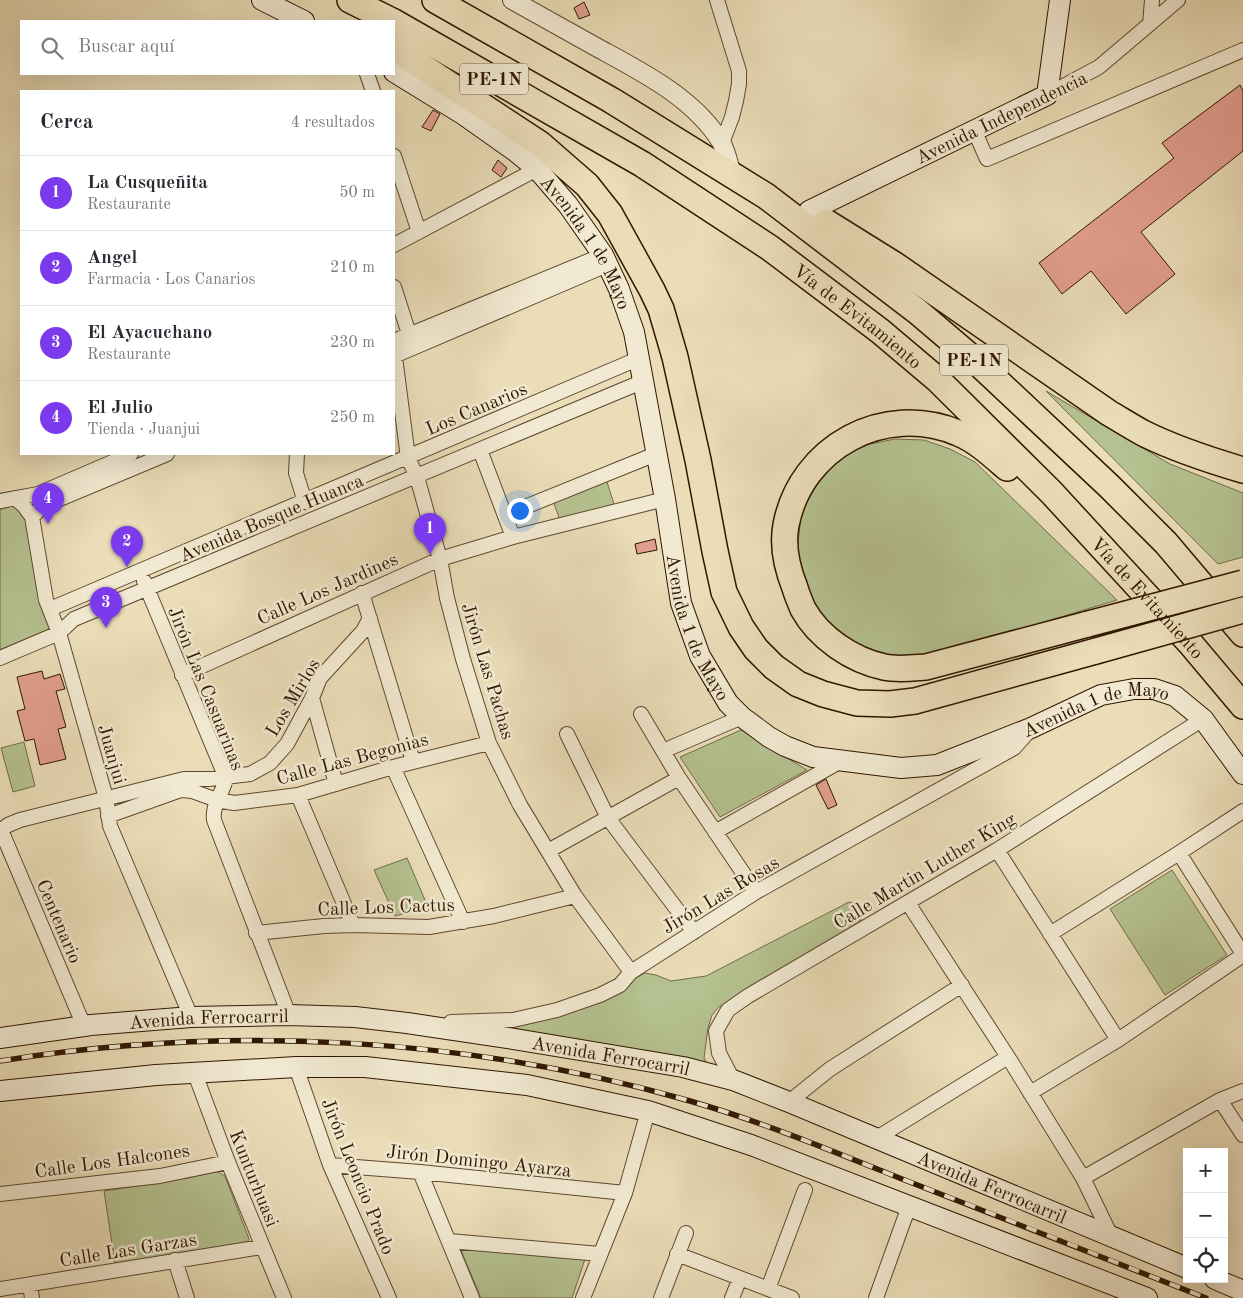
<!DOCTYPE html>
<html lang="es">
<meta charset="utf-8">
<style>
:root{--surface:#fff;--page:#f7f7f7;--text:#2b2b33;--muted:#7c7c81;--line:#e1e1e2;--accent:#7c3aed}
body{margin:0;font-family:"Old Standard TT",serif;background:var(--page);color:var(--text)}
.controls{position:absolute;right:15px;bottom:15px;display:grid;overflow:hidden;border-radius:0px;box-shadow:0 5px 20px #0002}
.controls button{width:45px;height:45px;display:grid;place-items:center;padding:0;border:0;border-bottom:1px solid var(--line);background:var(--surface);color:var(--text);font:25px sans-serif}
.you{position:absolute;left:519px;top:510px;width:18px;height:18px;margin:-12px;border:4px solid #fff;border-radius:50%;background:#1a73e8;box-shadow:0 0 0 8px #1a73e833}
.badge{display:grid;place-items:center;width:32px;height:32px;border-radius:50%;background:var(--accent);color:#fff;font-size:16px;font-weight:700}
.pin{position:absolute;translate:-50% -41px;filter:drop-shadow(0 1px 2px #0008)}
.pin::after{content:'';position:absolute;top:26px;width:18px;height:15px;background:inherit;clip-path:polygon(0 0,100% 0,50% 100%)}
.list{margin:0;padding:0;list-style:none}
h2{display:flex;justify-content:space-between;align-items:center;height:65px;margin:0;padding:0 20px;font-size:21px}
h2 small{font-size:16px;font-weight:400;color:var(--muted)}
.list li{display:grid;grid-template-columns:32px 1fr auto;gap:15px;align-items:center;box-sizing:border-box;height:75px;padding:0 20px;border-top:1px solid var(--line)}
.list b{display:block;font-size:19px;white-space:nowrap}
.list p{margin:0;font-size:16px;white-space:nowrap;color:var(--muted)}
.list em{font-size:16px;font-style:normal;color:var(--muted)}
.icon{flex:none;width:28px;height:28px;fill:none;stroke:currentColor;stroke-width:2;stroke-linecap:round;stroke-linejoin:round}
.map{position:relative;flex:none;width:1243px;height:1298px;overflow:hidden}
.search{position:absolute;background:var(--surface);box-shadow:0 5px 20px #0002;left:20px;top:20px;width:375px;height:55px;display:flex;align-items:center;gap:12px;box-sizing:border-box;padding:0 18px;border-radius:0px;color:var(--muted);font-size:19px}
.panel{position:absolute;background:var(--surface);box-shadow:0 5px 20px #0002;left:20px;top:90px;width:375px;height:365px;border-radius:0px}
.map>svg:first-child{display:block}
.green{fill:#b5c190;stroke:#726c48}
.building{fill:#e29e8f;stroke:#301600}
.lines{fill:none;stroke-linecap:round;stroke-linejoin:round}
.minor-casing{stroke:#5e482e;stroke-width:16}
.tertiary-casing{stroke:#5e482e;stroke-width:20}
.secondary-casing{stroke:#301600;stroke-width:22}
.motorway-casing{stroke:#301600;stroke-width:28}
.minor{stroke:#f1e9d1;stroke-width:14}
.tertiary{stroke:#f1e9d1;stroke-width:18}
.secondary{stroke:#f1e9d1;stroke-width:20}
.motorway{stroke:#eaddb8;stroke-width:25}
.rail-casing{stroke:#301600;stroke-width:5.5}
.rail{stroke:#f1e9d1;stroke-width:4;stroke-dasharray:11;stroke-linecap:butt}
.motorway-bridge-casing{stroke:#301600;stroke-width:28;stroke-linecap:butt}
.motorway-bridge{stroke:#eaddb8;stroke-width:25}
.labels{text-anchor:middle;stroke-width:5;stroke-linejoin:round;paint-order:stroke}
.shield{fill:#f1e9d1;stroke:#6a553f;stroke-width:1}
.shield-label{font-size:18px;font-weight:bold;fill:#301600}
.street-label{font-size:19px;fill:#301600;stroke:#f1e9d1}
</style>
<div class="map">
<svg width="1243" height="1298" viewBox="0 0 1243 1298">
<rect width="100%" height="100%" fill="#eaddb8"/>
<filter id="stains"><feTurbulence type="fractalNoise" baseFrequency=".004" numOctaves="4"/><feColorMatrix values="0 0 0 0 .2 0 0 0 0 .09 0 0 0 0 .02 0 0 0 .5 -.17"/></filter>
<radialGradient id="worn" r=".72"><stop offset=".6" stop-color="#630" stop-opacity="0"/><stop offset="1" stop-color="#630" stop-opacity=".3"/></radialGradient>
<path class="green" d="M 1046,391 L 1170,464 L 1243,493 L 1243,557 L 1218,564 Z
M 895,439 L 924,440 L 950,449 L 975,462 L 1117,600 L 925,658 L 907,659 L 872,653 L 827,629 L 805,593 L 797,551 L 802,508 L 821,476 L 849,452 L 870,444 Z
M 606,479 L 614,504 L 561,523 L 552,498 Z
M 12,506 L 26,514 L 51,628 L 0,650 L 0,510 Z
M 741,730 L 807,770 L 720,817 L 680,757 Z
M 24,742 L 35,786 L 13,792 L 1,748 Z
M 407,858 L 428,907 L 395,916 L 374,870 Z
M 1172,870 L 1227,955 L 1165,995 L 1110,909 Z
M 849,902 L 854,903 L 859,910 L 861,920 L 856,924 L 719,1007 L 712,1015 L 708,1028 L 704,1058 L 711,1070 L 492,1026 L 532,1023 L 594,1002 L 645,973 L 656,975 L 671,981 L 706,976 Z
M 214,1172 L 218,1172 L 225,1176 L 249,1239 L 246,1244 L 115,1264 L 104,1191 L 188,1178 Z
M 460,1248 L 586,1256 L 572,1298 L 481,1298 Z"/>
<path class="building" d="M 584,2 L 590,15 L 579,19 L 574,8 Z
M 1240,85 L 1243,91 L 1243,151 L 1141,232 L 1175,274 L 1126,314 L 1091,271 L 1062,294 L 1039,263 L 1174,158 L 1162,143 Z
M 433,110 L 440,114 L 431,131 L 422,127 Z
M 498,160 L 507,168 L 501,177 L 492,170 Z
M 655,539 L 657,550 L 637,554 L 635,544 Z
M 42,671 L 44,679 L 60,674 L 65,689 L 56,691 L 66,727 L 58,729 L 66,759 L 40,765 L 34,739 L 25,741 L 17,711 L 25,709 L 17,677 Z
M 826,779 L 837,805 L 828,809 L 816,785 Z"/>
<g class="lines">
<g class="minor-casing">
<path id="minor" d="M 717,0 L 739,71 L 739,84 L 736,101 L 732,117 L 722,143
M 1150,24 L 1152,0
M 367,74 L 373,91
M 1047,95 L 1099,67 L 1178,0
M 974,130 L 987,159 L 1243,50
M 394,156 L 419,232
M 394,245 L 537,169
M 394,287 L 409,334
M 394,341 L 603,255
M 394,349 L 408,458 L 417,477 L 440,559 L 447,598 L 463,659 L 489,743 L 520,805 L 575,896 L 631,972
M 394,356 L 607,265
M 480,450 L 513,537
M 297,454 L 296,473 L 305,502
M 15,498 L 24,506 L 32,517 L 46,600 L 59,633 L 106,798 L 110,826 L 191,1017
M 0,501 L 38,494 L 131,454
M 505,515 L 656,454
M 32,517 L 43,506 L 167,454
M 144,581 L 226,778 C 223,794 212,803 214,820 L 289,1015
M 362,593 L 413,761
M 50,609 L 640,358
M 0,658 L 59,633 L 74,619 L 644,381
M 182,675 L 440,559 L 513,537 L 665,499
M 312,698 L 336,784
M 641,714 L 679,778 L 756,892
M 567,734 L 608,818 L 694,932
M 663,751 L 742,717
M 393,767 L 463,922
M 298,795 L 353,925
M 108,816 L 181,790 L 192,791 L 217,800 L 234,803 L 298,795 L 393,767 L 489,743
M 1,830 L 84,1026
M 0,831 L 8,825 L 20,820 L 184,779 L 209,779 L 250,774 L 270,763 L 287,744 L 312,698 L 320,678 L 363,631 L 370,618
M 715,832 L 841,761
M 997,850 L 1118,1040
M 548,851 L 679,778
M 1179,853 L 1243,954
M 908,903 L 1008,1057 L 1083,1178 L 1111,1236
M 256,933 L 324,926 L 353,925 L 429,927 L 494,916 L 575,896
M 1050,934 L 1179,853 L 1243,811
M 451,1022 L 513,1020 L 557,1010 L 600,995 L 620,985 L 631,972 L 756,892 L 1014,748 L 1029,731
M 296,1067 L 330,1165 L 389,1298
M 194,1071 L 228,1162 L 284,1298
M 733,1080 L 719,1053 L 716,1031 L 728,1010 L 748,996 L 997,850 L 1203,719
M 1030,1093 L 1118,1040 L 1243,955
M 1220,1100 L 1243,1135
M 789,1102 L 830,1069 L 962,985
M 875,1139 L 1008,1057
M 330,1165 L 420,1172 L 625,1193
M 420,1172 L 472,1298
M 1083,1178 L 1220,1100 L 1243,1091
M 0,1194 L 160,1176 L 228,1162
M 449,1241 L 600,1254
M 677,1254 L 792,1298
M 175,1260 L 187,1298
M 30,1285 L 32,1298
M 0,1289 L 262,1247
M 768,1289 L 805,1190
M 583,1298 L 625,1193 L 648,1111
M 661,1298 L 686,1233
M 732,1298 L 740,1278
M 876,1298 L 909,1206"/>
</g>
<g class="tertiary-casing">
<path id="tertiary" d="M 512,0 C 541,16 569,32 598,48 C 642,72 694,98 721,142 C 727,152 729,165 732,175"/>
</g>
<g class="secondary-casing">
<g id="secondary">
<path d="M 262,0 L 304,21"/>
<path id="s1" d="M 394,72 L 464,115 L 515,151 L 537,169 L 568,205 L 603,255 L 619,289 L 634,332 L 665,499 L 681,603 L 700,656 L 728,703 L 742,717 L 769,737 L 785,746 L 813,757 L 901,768 L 937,765 L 1031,728 L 1101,695 L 1134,689 L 1154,689 L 1175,696 L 1203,719 L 1243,774"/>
<path d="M 809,211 L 1047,95 L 1060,0"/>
<path id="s2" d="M 0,1038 L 91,1025 L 191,1017 L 289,1015 L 355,1017 L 407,1023 L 508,1038 L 683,1067 L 733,1080 L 789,1102 L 1187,1268"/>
<path d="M 0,1091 L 156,1075 L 296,1067 L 365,1067 L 527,1085 L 648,1111 L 751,1145 L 1147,1298"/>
<path d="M 1215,1279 L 1243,1291"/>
</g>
</g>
<g class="motorway-casing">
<g id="motorway">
<path d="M 350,0 L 392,21"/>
<path d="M 435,0 L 611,100 L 766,196 L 918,312 L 979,364 L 1109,486 L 1166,543 L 1243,634"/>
<path id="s3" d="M 394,22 L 642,164 L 770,248 L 880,331 L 938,380 L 1051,492 L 1190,643 L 1243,706"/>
<path d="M 394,48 L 540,144 L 587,185 L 610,214 L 652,290 L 661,309 L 675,357 L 698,460 L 715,551 L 724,592 L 741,627 L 756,649 L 774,667 L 798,684 L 823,694 L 857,703 L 890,704 L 915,701 L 1096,651"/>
<path d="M 826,222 L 895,265 L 1109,413 C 1121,420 1132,427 1143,433 C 1175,449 1209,460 1243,470"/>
<path d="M 1007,468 C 992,455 976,440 958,433 C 884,402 801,447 786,525 C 782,546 787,568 795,588 C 797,595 800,602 803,609 C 819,638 852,660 884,667 C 898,670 912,668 926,667 L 1088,624"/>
</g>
</g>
<use href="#minor" class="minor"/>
<use href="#tertiary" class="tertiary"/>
<use href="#secondary" class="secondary"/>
<use href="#motorway" class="motorway"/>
<g class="rail-casing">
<path id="rail" d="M 0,1061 C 229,1024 467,1037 690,1101 C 763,1122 832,1151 902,1179 C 1004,1218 1105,1258 1206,1298"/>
</g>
<use href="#rail" class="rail"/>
<g class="motorway-bridge-casing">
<path id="motorway-bridge" d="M 1088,624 L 1243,583
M 1096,651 L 1243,610"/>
</g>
<use href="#motorway-bridge" class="motorway-bridge"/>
</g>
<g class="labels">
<g class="shield">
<rect x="460" y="63.5" width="68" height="31" rx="4"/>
<rect x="940" y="344.5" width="68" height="31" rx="4"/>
</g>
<g class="shield-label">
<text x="494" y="85">PE-1N</text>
<text x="974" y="366">PE-1N</text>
</g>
<g class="street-label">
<text transform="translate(1001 117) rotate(-26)" y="7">Avenida Independencia</text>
<text dy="7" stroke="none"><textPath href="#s1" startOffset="262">Avenida 1 de Mayo</textPath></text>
<text dy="7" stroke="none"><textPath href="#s3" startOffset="550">Vía de Evitamiento</textPath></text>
<text transform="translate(476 408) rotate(-23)" y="7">Los Canarios</text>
<text transform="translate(271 517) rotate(-23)" y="7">Avenida Bosque Huanca</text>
<text transform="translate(327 588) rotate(-24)" y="7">Calle Los Jardines</text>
<text dy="7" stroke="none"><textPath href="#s3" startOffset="955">Vía de Evitamiento</textPath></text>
<text dy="7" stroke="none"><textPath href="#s1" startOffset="668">Avenida 1 de Mayo</textPath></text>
<text transform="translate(489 671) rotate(73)" y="7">Jirón Las Pachas</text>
<text transform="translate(207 688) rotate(68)" y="7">Jirón Las Casuarinas</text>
<text transform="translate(292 697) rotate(-59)" y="7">Los Mirlos</text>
<text dy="7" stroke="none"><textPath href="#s1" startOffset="1148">Avenida 1 de Mayo</textPath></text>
<text transform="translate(113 754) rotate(74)" y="7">Juanjui</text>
<text transform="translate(352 758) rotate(-15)" y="7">Calle Las Begonias</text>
<text transform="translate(924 870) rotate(-31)" y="7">Calle Martin Luther King</text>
<text transform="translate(720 894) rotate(-31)" y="7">Jirón Las Rosas</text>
<text transform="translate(386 906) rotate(-2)" y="7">Calle Los Cactus</text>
<text transform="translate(60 921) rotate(67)" y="7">Centenario</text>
<text dy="7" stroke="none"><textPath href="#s2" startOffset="210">Avenida Ferrocarril</textPath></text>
<text dy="7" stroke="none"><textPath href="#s2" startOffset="615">Avenida Ferrocarril</textPath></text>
<text transform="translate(112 1160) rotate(-8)" y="7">Calle Los Halcones</text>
<text transform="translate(479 1160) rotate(6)" y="7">Jirón Domingo Ayarza</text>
<text transform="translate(359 1176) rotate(68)" y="7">Jirón Leoncio Prado</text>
<text transform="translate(255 1178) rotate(68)" y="7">Kunturhuasi</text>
<text dy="7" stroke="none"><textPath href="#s2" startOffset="1020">Avenida Ferrocarril</textPath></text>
<text transform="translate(128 1249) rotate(-9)" y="7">Calle Las Garzas</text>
</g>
</g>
<rect width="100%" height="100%" filter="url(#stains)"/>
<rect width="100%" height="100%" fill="url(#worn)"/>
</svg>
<div class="controls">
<button>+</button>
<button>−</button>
<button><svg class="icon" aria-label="locate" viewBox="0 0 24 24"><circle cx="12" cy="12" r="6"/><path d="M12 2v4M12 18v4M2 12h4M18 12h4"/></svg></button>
</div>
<div class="you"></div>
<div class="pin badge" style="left:430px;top:554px">1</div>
<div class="pin badge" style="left:127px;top:567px">2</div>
<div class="pin badge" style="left:106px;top:628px">3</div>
<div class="pin badge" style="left:48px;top:524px">4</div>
<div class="search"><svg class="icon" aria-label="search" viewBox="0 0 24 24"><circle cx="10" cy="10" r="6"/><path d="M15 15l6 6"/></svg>Buscar aquí</div>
<section class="panel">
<h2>Cerca<small>4 resultados</small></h2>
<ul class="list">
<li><span class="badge">1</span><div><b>La Cusqueñita</b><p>Restaurante</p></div><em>50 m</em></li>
<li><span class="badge">2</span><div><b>Angel</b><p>Farmacia · Los Canarios</p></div><em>210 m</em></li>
<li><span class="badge">3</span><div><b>El Ayacuchano</b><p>Restaurante</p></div><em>230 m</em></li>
<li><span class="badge">4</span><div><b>El Julio</b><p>Tienda · Juanjui</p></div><em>250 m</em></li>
</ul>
</section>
</div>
